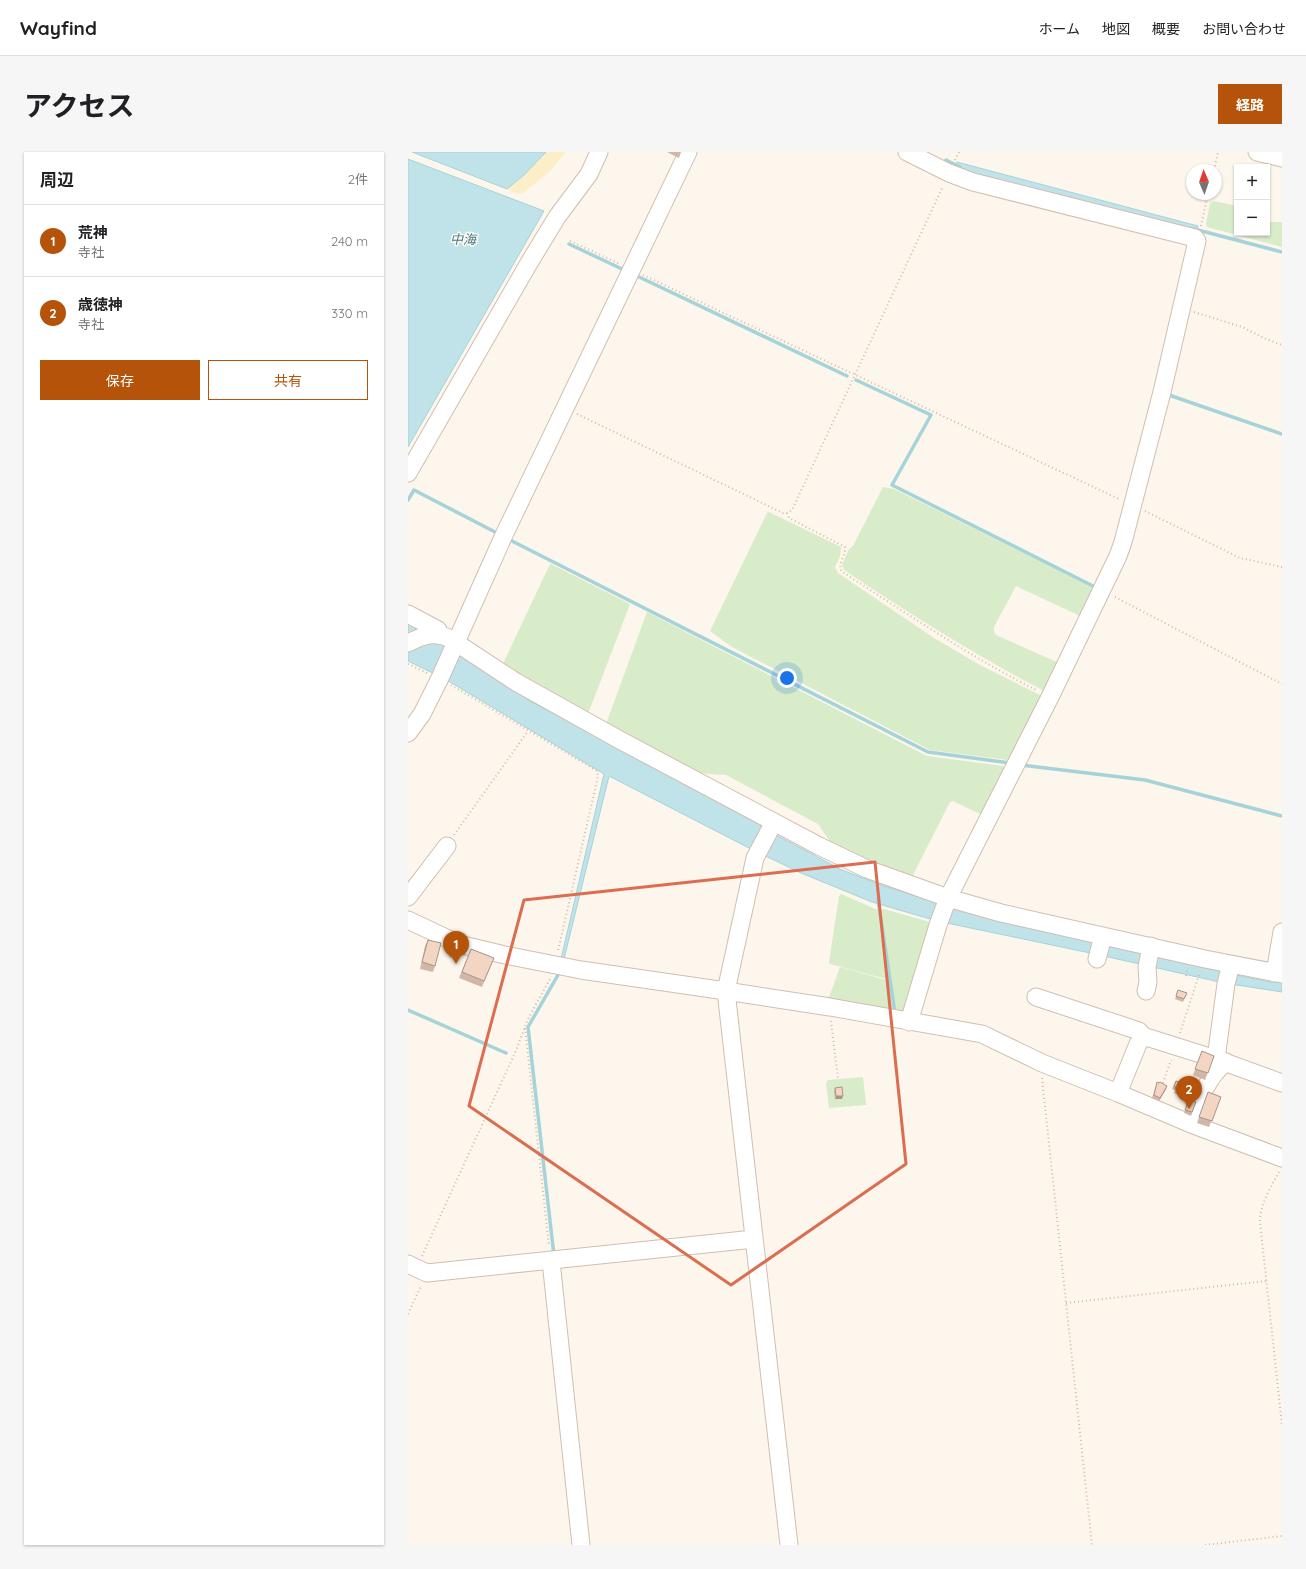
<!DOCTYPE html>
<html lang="ja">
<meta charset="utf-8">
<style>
:root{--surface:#fff;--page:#f6f6f6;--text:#202124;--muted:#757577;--line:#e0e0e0;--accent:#b45309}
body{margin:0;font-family:Quicksand,"Noto Sans JP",sans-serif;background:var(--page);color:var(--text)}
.controls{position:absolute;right:12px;top:12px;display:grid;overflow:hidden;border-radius:0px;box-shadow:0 1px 3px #0004}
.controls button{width:36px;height:36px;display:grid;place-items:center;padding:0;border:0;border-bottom:1px solid var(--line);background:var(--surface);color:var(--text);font:20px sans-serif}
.compass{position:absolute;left:778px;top:12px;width:36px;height:36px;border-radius:50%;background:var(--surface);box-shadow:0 1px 3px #0004;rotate:358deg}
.you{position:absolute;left:379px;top:526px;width:14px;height:14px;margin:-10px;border:3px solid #fff;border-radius:50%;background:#1a73e8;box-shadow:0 0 0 6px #1a73e833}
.badge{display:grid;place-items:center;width:26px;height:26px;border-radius:50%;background:var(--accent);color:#fff;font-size:13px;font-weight:700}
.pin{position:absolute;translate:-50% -33px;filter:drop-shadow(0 1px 2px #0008)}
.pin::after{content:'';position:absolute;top:21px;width:14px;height:12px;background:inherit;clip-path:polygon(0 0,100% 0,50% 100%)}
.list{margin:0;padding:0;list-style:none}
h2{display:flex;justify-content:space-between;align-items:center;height:52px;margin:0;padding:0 16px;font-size:17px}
h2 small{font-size:13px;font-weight:400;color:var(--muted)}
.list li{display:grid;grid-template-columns:26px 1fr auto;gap:12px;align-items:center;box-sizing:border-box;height:72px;padding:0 16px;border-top:1px solid var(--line)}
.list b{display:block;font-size:15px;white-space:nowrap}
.list p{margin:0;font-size:13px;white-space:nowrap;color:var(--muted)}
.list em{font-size:13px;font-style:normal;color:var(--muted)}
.actions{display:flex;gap:8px;padding:12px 16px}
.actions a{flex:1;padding:9px 0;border:1px solid var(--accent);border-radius:0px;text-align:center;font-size:14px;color:var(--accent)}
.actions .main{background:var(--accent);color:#fff}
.map{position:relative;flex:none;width:874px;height:1393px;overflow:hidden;border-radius:0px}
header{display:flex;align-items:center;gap:24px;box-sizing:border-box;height:56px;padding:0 20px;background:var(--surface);border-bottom:1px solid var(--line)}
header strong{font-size:19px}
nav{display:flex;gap:22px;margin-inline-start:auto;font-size:14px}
.intro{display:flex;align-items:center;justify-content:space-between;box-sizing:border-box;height:96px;padding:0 24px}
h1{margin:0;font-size:28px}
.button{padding:10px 18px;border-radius:0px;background:var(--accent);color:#fff;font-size:14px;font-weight:700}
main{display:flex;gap:24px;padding:0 24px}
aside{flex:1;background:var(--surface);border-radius:0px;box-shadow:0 1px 3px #0004}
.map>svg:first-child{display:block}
.green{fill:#d8ecc9}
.sand{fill:#fcefc7}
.water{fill:#bfe3e8;stroke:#a5d3da}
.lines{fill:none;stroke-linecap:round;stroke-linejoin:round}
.stream{stroke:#a5d3da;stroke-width:3.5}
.minor-casing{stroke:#d1beb0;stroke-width:19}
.path{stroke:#d9b8a5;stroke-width:2;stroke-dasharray:1 3;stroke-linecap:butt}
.minor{stroke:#fff;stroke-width:17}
.wall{fill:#d1b7a8}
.shaded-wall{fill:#aa9588}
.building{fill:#f3d5c3;stroke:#aa9588}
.marked{fill:none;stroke:#dc6d51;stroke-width:3;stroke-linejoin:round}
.labels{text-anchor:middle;stroke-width:3;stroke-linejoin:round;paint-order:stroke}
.water-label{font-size:13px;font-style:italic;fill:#437c86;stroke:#fffaf3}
</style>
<header>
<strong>Wayfind</strong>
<nav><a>ホーム</a><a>地図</a><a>概要</a><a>お問い合わせ</a></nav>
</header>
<div class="intro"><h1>アクセス</h1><a class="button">経路</a></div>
<main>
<aside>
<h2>周辺<small>2件</small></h2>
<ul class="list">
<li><span class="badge">1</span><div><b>荒神</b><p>寺社</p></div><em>240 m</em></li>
<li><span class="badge">2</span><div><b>歳徳神</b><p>寺社</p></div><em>330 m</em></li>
</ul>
<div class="actions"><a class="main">保存</a><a>共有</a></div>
</aside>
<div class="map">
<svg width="874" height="1393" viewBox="0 0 874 1393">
<rect width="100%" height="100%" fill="#fdf6ec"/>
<path class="green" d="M 806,49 L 829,54 L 829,81 L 859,81 L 859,70 L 874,70 L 874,95 L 799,75 L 798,72 L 802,51 Z
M 475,335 L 486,337 L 686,436 L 672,464 L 608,434 L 586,475 L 586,480 L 588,483 L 651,511 L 638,540 C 567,503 502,462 436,418 L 434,413 L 441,397 L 445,394 Z
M 361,360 L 433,395 L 432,404 L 427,415 L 430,421 L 526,486 L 572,513 L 634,544 L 600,608 L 522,598 L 324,495 L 302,479 L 359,361 Z
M 143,412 L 222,452 L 180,562 L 95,512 L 141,414 Z
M 239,460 L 519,604 L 595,614 L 597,616 L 574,663 L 545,649 L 542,650 L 504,725 L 480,717 L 423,691 L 410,672 L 318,623 L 299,622 L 290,620 L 198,572 Z
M 433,742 L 470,758 L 480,826 L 478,827 L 422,812 L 421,810 L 431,744 Z
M 476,757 L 522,770 L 500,865 L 488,862 L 473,760 L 473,758 Z
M 432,815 L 481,829 L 486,862 L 420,848 Z
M 455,925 L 458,953 L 421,956 L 418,931 L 420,928 Z"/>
<path class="sand" d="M 139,0 L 158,0 L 142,19 L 117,40 C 110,44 106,41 99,37 L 116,23 Z"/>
<path class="water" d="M 4,0 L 138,0 L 116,23 L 99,37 Z
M 0,7 L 136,59 L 0,295 Z
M 549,10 L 790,74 L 789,79 L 546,17 Z
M 0,472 L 53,503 L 122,549 L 347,669 L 368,683 L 434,718 L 476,734 L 550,757 L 828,823 L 862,830 L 874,830 L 874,840 L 816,831 L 687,802 L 529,769 L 464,750 L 393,721 L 343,697 L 201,624 L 156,807 L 153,807 L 196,622 L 37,527 L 0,509 Z"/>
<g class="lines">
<path class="stream" d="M 538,8 L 552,15
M 786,77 L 874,100
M 161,92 L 214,117
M 227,123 L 439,224
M 448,228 L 523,263 L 484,333 L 689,436
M 758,242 L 874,282
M 0,348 L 6,338 L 89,381
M 102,388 L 520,600 L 602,611
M 613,613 L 737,628 L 874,664
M 470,748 L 487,861
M 0,858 L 98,901
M 146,1104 L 120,875 L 150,823"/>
<g class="minor-casing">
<path id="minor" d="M 499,0 L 541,21 L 565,30 L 787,86 L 789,89 L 754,240 L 715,390 L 710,404 L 642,545 L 540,746 L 530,773 L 501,870
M 849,0 L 874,6
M 0,321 L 121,111 L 149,65 L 181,22 L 191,0
M 0,462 L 30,478 L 31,483
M 0,491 C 14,484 26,479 41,486 L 108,530 L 210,587 L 411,694 L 459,717 L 540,746 L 593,761 L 797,807 L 874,822
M 0,581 L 14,562 L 32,526 L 96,383 L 280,0
M 366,670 L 347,706 L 318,839 L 381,1393
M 0,745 L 39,694
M 0,768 L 51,792 L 97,803 L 173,818 L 318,839 L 422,855 L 574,882 L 634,911 L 710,941 L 783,972 L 874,1006
M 689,807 L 695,784
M 867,821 L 874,780
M 738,839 L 740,830 L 739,815 L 743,794
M 628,845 L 731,879 L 735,884
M 808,907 L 818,832 L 823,812
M 710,941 L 730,892 L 735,884 L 808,907 L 874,931
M 783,972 C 791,949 798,926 818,910
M 143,1109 L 173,1393
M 0,1112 L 19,1121 L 346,1087"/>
</g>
<path class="path" d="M 547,8 L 551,0
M 806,18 L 810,0
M 793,74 L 800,42
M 162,89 L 212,112
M 235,123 L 711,347
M 786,160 L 834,175 L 858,187 L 874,193
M 169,262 L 375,361 L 379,361 L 384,358 L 535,34
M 737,359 L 832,406 L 874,415
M 379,361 L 381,366 L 437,395 C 438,404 430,410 433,419 C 498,461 561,504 630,539
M 707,445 L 874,532
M 0,512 L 19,521
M 43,533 L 189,619 L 190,624 L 150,799
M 46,683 L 120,579
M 778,824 L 780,816
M 423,869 L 430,927
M 117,876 L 141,1094
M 772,881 L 792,820
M 634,926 L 684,1393
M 755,931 L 763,908
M 871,1020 C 863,1035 852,1052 852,1070 L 874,1273
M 14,1104 L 106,903 L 121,865 L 142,827
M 658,1151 L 858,1129
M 0,1162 L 13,1134
M 797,1393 L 874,1384"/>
<use href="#minor" class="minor"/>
</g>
<path class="wall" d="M 259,0 L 273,0 L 271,6 Z
M 20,788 L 27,814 L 25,820 L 12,817 L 17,794 Z
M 44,797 L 49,798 L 46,806 L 41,805 Z
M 63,797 L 86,806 L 74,835 L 51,826 Z
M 770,838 L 779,841 L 775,850 L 767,847 Z
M 794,899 L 806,904 L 797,928 L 785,923 Z
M 768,929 L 777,932 L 773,944 L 766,941 L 767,938 L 764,937 Z
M 749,930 L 759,934 L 758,937 L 751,949 L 744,946 Z
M 427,936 L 434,947 L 427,947 L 426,939 Z
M 800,940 L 813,945 L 801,975 L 789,971 Z
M 781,948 L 788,950 L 783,964 L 776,961 Z"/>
<path class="shaded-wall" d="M 759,934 L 758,937 L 751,949 L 752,946 Z
M 428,944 L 435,944 L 434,947 L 427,947 Z"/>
<path class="building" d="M 20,788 L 33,791 L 27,814 L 14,810 Z
M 44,797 L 49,798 L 47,803 L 42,801 Z
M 63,797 L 86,806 L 76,829 L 54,820 Z
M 770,838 L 779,841 L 776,847 L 768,844 Z
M 794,899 L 806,904 L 800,921 L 787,917 Z
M 768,929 L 777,932 L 774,940 L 767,938 L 768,935 L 766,934 Z
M 749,930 L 751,931 L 752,930 L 759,934 L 752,946 L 746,943 Z
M 434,935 L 435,944 L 428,944 L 427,936 Z
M 800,940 L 813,945 L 804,969 L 791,965 Z
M 781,948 L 788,950 L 784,960 L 777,958 Z"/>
<path class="marked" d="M 467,710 L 498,1012 L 323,1133 L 61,954 L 116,748 Z"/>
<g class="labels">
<g class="water-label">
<text x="55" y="92">中海</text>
</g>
</g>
</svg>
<div class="controls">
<button>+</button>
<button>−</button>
</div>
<svg class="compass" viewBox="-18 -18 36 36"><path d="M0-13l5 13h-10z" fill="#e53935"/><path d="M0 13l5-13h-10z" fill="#757577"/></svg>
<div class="you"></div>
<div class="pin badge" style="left:48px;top:812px">1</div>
<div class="pin badge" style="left:781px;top:957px">2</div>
</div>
</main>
